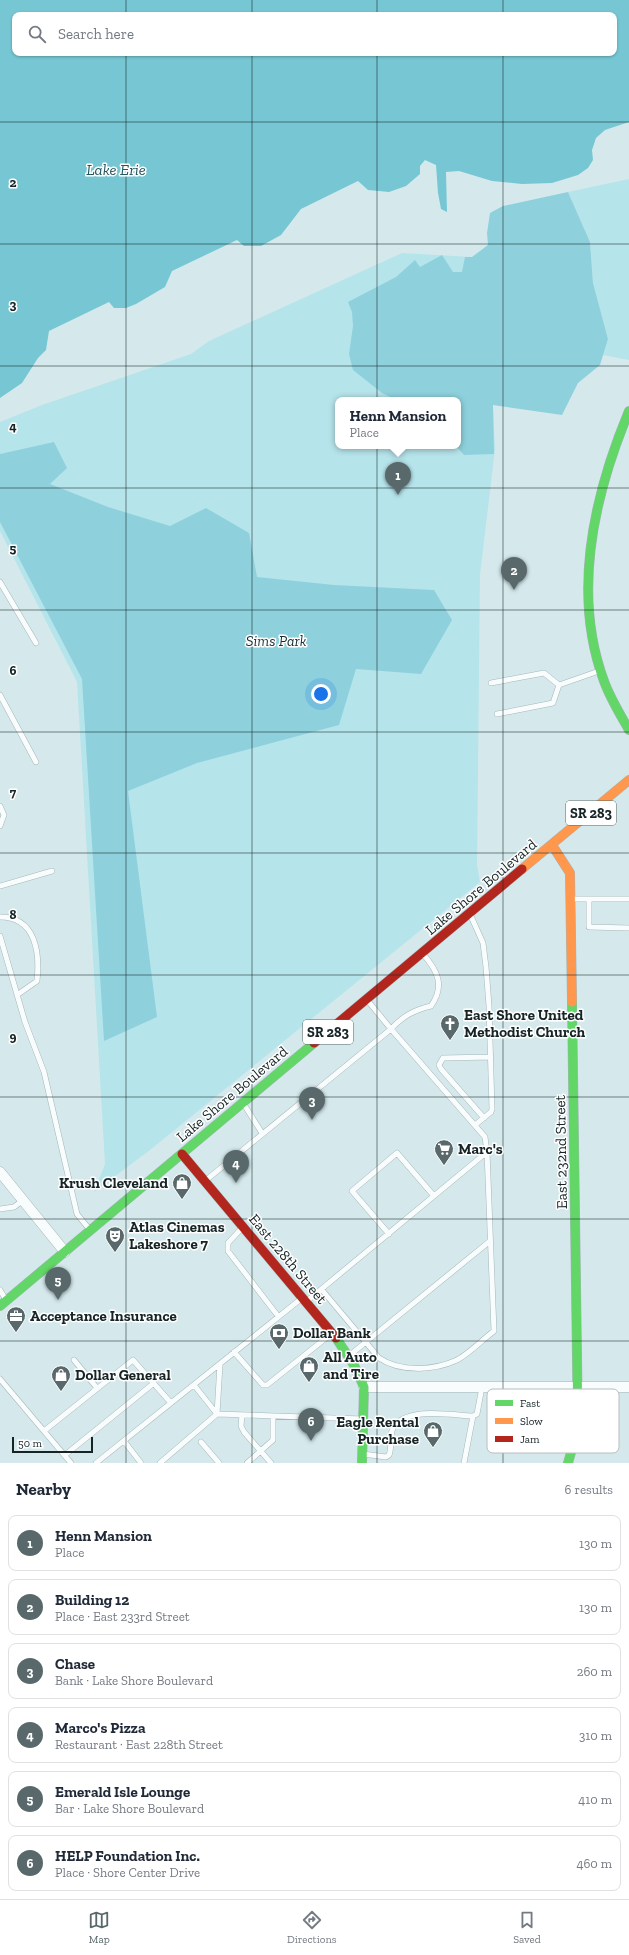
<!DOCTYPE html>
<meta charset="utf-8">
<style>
:root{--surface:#fff;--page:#f6f6f7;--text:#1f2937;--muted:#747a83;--line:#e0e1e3;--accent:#59696b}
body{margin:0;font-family:"Zilla Slab",serif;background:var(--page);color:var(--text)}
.scale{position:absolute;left:12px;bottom:10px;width:81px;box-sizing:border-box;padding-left:4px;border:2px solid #162426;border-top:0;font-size:11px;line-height:14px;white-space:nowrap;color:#162426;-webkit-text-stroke:3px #fff;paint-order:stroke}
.you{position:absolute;left:321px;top:694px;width:14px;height:14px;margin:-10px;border:3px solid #fff;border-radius:50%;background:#1a73e8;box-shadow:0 0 0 6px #1a73e833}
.badge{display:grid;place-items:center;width:26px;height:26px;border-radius:50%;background:var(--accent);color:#fff;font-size:13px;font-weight:700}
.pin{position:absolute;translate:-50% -33px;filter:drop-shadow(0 1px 2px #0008)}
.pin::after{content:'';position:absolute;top:21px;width:14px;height:12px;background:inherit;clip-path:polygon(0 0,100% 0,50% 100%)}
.popup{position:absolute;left:335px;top:397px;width:126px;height:52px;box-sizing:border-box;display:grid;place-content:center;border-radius:8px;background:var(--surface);filter:drop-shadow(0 1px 3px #0005);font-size:13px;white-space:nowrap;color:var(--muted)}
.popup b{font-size:15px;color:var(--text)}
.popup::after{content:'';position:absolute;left:50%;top:100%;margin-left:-8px;border:8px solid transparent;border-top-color:var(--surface)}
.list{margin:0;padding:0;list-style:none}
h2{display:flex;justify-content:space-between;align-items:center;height:52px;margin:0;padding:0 16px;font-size:17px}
h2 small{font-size:13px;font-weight:400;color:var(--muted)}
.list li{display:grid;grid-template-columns:26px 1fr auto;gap:12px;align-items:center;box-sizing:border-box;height:56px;margin:0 8px 8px;padding:0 8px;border:1px solid var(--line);border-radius:8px}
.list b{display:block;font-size:15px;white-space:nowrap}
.list p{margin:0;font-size:13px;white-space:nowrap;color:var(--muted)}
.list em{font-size:13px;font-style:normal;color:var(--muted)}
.icon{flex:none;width:22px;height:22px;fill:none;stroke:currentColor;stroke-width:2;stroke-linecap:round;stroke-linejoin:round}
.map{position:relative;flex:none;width:629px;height:1463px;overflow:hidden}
.search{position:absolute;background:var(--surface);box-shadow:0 1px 3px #0004;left:12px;right:12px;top:12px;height:44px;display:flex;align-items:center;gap:10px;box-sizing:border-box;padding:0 14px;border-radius:8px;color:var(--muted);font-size:15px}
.sheet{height:436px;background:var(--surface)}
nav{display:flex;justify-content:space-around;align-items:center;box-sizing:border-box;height:56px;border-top:1px solid var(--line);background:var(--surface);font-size:11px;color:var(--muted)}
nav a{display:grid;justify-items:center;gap:2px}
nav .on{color:var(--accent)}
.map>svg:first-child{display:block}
.green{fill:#b6e4eb;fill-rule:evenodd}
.forest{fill:#8ed1dc}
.water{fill:#76c7d3;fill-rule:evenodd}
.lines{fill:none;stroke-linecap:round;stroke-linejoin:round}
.lane-casing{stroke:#a6b6b9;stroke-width:6}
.street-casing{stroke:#a6b6b9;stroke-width:11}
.fast-casing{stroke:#a6b6b9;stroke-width:10}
.slow-casing{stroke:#a6b6b9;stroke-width:10}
.jam-casing{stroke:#a6b6b9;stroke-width:10}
.lane{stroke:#f9fcfc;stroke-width:5}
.street{stroke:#f9fcfc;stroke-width:10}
.fast{stroke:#63d668;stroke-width:9}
.slow{stroke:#ff974d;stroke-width:9}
.jam{stroke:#b3261e;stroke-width:9}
.grid{fill:none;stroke:#162426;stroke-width:1;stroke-opacity:0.55}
.labels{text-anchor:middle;stroke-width:3;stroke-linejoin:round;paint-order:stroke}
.shield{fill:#fff;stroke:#5c6667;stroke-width:1}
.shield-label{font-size:14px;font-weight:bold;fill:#162426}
.park-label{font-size:15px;font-style:italic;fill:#1a2d30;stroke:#fff}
.street-label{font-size:15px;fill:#162426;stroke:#fff}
.poi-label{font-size:15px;font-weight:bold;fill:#162426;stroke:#fff;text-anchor:start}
.water-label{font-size:16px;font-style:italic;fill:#26555c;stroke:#fff}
.key{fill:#fff;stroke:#b9bdbe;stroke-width:1}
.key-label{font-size:11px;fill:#162426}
.grid-label{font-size:13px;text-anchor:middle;font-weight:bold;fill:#162426;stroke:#fff;stroke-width:3;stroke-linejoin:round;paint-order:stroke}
</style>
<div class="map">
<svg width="629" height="1463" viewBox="0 0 629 1463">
<rect width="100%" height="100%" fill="#d5e9ec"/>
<path class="green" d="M 629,179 L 629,360 L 603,355 L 608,339 L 593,283 L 590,242 L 568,192 Z
M 402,253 L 472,257 L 490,350 L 495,449 L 480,575 L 477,865 L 480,882 L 150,1150 L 94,1192 L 105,1164 L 77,682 L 0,531 L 0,422 L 42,405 L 191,354 L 209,341 ZM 338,400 L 458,400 L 458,446 L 338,446 Z"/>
<path class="forest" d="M 568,192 L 590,242 L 593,283 L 608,339 L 600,365 L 578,383 L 562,415 L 493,405 L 494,454 L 464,455 L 456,446 L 458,446 L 458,400 L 397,400 L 382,393 L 353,370 L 349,354 L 353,326 L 352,312 L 348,302 L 396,277 L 415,260 L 420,267 L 442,255 L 453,272 L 462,272 L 465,257 L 472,257 L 488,245 L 487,233 L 490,213 L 503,206 Z
M 54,442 L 67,468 L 50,484 L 108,507 L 170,526 L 206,508 L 249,533 L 257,577 L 334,585 L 434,590 L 452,620 L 421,674 L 356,669 L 339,725 L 197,763 L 128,791 L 157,1017 L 104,1041 L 82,679 L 0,522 L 0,454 Z"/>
<path class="water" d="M 0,0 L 629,0 L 629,122 L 605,130 L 596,138 L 592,150 L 593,160 L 588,168 L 578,175 L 552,183 L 522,184 L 492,181 L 459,171 L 446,172 L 447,212 L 441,209 L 438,193 L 436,165 L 425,160 L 420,166 L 420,174 L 406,186 L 389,192 L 368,190 L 358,181 L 301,209 L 281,235 L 261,246 L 244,246 L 237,240 L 172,271 L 165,287 L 136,304 L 126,308 L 114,308 L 109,302 L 49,331 L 46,350 L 38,358 L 22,383 L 0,398 ZM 15,15 L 614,15 L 614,53 L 15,53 Z"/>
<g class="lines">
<g class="lane-casing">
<path id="lane" d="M 0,582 L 36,643
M 491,683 L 544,673 L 559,685
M 0,695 L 36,762
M 497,714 L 553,703 L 559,685 L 599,671
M 0,806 L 4,815 L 0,826
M 0,886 L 52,871
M 572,899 L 629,899
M 589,899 L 589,927 L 629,928
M 470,914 L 483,943 L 486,967 L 489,1006 L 492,1109 L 491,1112 L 475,1125
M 0,917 C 36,917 40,953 37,981 L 17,995
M 0,936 L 25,1022 L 44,1072 L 77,1214 L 90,1230
M 243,1103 L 262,1133
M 484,1118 L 441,1069 L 439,1065 L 443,1058 L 491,1057
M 205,1181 L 391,1029 L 368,1001
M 0,1209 L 14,1207 L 22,1201
M 242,1228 L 228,1243 L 228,1251 L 278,1316
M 389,1234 L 352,1191 L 397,1153 L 434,1196
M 0,1290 L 6,1300
M 322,1290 L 379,1358 C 400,1372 433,1371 457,1360 C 470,1353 482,1340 494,1331 L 487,1152
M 307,1301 L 487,1152 L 485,1137 L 391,1029 C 403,1016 414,1010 431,1006 C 445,986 438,971 423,954
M 234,1352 L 263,1385 L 267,1385 L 331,1334
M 350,1355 L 490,1241
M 74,1360 L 97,1388
M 220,1364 L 217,1414 L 363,1419
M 0,1379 L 71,1463
M 242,1415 L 241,1426 L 244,1432 L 271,1463
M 44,1431 L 133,1360 L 171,1403
M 124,1441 L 141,1463
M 201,1442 L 219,1463
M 363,1454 L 386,1457 L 389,1455 C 393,1446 388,1432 395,1425 C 411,1407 451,1415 473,1416 L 477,1414 L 482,1387
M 65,1455 L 154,1383
M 96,1463 L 302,1298
M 160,1463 L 217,1414 L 194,1385
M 247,1463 L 273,1440 L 273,1416
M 464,1463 L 473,1416"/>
</g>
<g class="street-casing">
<path id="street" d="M 0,1172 L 65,1252
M 364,1387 L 629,1387"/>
</g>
<g class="fast-casing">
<path id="fast" d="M 629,411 C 594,495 571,592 604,681 C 610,698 620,714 629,730
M 0,1306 L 314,1043
M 336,1338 L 354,1365 L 364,1387 L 362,1463
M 568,1463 L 578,1428 L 572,1002"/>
</g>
<g class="slow-casing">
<path id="slow" d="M 552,845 L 570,873 L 572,1002
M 522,869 L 629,780"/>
</g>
<g class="jam-casing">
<path id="jam" d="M 314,1043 L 522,869
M 182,1154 L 336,1338"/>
</g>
<use href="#lane" class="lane"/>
<use href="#street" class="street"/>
<use href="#fast" class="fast"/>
<use href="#slow" class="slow"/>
<use href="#jam" class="jam"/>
</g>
<path class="grid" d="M 126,0 L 126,15M 252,0 L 252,15M 377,0 L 377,15M 503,0 L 503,15M 126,53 L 126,1463M 252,53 L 252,1463M 377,53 L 377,1463M 503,53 L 503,1463M 0,122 L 629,122M 0,244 L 629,244M 0,366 L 629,366M 0,488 L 629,488M 0,610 L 629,610M 0,732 L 629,732M 0,853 L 629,853M 0,975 L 629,975M 0,1097 L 629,1097M 0,1219 L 629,1219M 0,1341 L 629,1341"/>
<defs>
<g id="church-pin" transform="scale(1)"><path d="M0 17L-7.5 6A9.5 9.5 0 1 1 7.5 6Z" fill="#59696b" stroke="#fff"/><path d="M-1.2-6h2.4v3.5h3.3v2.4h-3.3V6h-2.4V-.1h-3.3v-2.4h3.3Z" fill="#fff"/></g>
<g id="supermarket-pin" transform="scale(1)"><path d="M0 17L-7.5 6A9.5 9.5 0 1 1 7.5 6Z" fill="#59696b" stroke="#fff"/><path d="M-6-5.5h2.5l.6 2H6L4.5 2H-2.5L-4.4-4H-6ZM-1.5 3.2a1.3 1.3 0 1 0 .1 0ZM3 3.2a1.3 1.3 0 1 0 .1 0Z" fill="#fff"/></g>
<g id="shop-pin" transform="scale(1)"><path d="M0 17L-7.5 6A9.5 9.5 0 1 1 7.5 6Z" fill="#59696b" stroke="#fff"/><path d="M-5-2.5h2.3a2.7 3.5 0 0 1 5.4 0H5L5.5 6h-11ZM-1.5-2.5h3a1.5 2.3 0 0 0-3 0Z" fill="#fff"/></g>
<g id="theatre-pin" transform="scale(1)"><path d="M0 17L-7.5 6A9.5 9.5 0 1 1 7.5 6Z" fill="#59696b" stroke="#fff"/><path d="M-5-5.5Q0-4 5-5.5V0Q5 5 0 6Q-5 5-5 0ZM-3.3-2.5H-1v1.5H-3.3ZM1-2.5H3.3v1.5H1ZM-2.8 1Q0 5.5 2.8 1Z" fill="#fff"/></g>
<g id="office-pin" transform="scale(1)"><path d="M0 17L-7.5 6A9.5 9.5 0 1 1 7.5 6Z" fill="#59696b" stroke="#fff"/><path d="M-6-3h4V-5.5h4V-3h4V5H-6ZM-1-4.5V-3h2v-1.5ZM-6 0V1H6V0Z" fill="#fff"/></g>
<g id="bank-pin" transform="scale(1)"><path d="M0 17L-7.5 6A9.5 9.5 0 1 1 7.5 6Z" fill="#59696b" stroke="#fff"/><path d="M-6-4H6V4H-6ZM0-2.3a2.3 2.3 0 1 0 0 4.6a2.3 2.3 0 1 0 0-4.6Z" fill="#fff"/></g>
</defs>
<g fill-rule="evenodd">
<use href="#church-pin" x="450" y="1024"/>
<use href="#supermarket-pin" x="444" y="1149"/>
<use href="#shop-pin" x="182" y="1183"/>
<use href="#theatre-pin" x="115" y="1236"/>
<use href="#office-pin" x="16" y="1316"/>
<use href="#bank-pin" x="279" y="1333"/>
<use href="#shop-pin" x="309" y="1366"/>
<use href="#shop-pin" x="61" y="1375"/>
<use href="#shop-pin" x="433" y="1431"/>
</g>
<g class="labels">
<g class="shield">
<rect x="566" y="801" width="50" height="24" rx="3"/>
<rect x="303" y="1020" width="50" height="24" rx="3"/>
</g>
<g class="shield-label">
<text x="591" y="818">SR 283</text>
<text x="328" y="1037">SR 283</text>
</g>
<g class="park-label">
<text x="276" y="646">Sims Park</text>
</g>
<g class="street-label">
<text transform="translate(481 887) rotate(-40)" y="5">Lake Shore Boulevard</text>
<text transform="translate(232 1094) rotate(-40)" y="5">Lake Shore Boulevard</text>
<text transform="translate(561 1152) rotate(-91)" y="5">East 232nd Street</text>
<text transform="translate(288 1259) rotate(50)" y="5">East 228th Street</text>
</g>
<g class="poi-label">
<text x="464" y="1020">East Shore United<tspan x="464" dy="17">Methodist Church</tspan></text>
<text x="458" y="1154">Marc's</text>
<text x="168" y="1188" text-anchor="end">Krush Cleveland</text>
<text x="129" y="1232">Atlas Cinemas<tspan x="129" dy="17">Lakeshore 7</tspan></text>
<text x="30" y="1321">Acceptance Insurance</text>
<text x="293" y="1338">Dollar Bank</text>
<text x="323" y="1362">All Auto<tspan x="323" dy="17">and Tire</tspan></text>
<text x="75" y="1380">Dollar General</text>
<text x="419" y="1427" text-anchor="end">Eagle Rental<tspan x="419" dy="17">Purchase</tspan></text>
</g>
<g class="water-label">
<text x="116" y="175">Lake Erie</text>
</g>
</g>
<rect x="487" y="1389" width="132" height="64" rx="6" class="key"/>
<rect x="495" y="1400" width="18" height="6" fill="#63d668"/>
<rect x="495" y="1418" width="18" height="6" fill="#ff974d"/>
<rect x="495" y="1436" width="18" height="6" fill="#b3261e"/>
<g class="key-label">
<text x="520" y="1407">Fast</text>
<text x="520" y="1425">Slow</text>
<text x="520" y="1443">Jam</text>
</g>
<g class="grid-label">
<text x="13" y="187">2</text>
<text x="13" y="309">3</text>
<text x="13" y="431">4</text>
<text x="13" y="553">5</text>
<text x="13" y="675">6</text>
<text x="13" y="797">7</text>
<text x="13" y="919">8</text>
<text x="13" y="1041">9</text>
</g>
</svg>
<div class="scale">50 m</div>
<div class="you"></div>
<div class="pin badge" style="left:398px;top:495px">1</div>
<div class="popup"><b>Henn Mansion</b>Place</div>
<div class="pin badge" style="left:514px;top:590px">2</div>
<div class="pin badge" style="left:312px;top:1120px">3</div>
<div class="pin badge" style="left:236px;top:1183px">4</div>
<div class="pin badge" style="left:58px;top:1300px">5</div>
<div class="pin badge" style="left:311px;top:1441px">6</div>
<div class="search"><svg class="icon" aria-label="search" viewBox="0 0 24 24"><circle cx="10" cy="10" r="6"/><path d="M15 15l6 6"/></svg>Search here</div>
</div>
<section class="sheet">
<h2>Nearby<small>6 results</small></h2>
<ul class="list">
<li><span class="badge">1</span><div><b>Henn Mansion</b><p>Place</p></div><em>130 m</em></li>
<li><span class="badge">2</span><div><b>Building 12</b><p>Place · East 233rd Street</p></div><em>130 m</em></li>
<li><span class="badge">3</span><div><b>Chase</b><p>Bank · Lake Shore Boulevard</p></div><em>260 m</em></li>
<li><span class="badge">4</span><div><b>Marco's Pizza</b><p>Restaurant · East 228th Street</p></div><em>310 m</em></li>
<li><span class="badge">5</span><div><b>Emerald Isle Lounge</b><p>Bar · Lake Shore Boulevard</p></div><em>410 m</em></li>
<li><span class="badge">6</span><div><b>HELP Foundation Inc.</b><p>Place · Shore Center Drive</p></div><em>460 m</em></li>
</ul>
</section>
<nav>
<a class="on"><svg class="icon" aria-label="map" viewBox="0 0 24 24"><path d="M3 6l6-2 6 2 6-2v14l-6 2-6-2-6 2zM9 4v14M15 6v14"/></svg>Map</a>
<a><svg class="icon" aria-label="directions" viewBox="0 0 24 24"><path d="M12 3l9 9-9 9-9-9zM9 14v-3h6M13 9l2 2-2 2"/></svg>Directions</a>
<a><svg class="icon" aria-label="saved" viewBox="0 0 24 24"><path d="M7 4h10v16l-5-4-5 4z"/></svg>Saved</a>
</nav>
